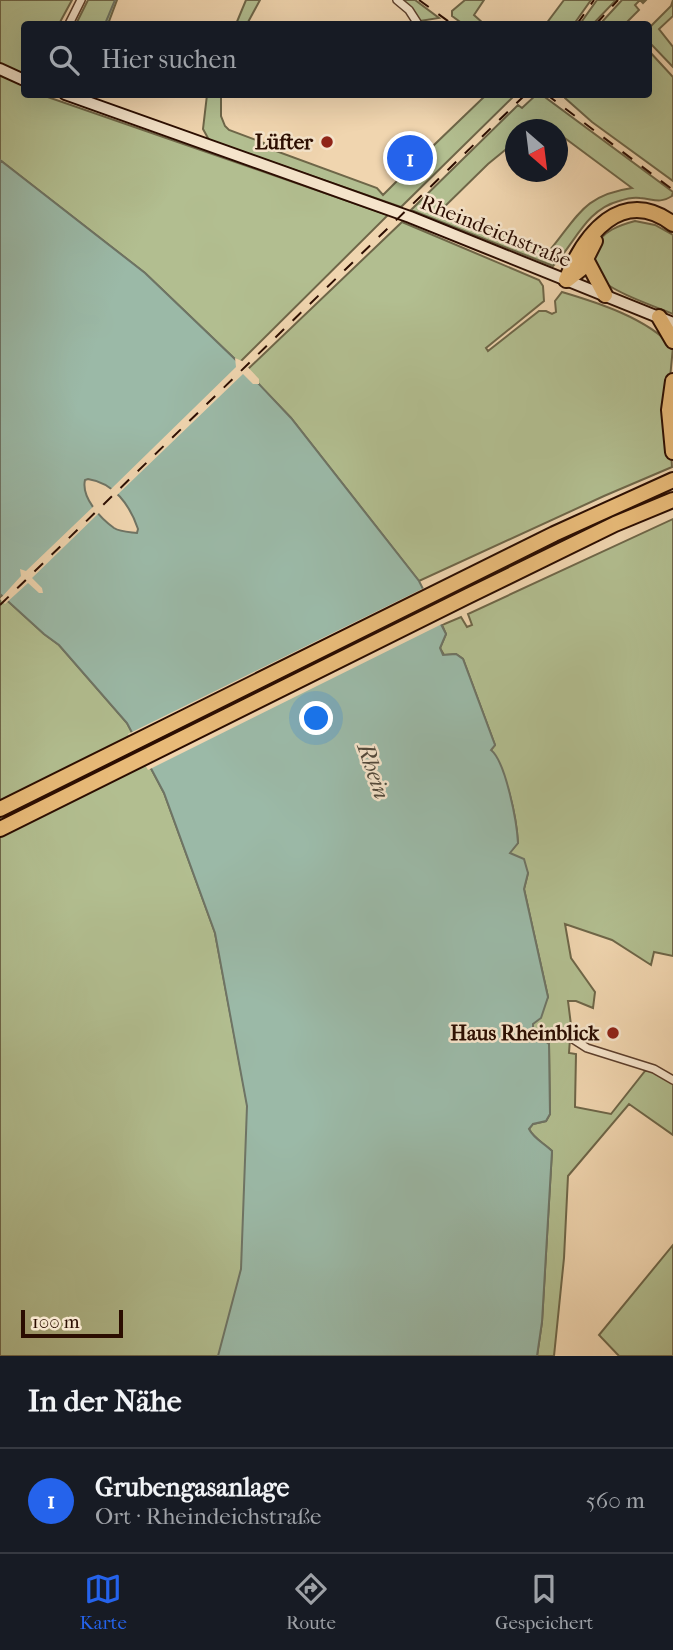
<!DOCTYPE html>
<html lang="de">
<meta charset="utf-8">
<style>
:root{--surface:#171b24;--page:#242831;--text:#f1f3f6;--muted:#9ea1a6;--line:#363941;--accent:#2563eb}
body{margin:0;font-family:"IM FELL French Canon",serif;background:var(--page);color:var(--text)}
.compass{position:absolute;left:505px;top:119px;width:63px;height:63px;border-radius:50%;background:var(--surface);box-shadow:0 7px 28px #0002;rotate:152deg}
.scale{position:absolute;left:21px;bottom:18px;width:102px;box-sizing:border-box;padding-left:7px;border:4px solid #2b0d01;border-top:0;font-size:19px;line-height:24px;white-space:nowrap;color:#2b0d01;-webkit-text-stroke:5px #f5e4cb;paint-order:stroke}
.you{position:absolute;left:317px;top:719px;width:24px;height:24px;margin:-18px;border:5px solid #fff;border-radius:50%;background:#1a73e8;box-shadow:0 0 0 10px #1a73e833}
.badge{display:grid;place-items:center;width:46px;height:46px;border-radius:50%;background:var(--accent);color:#fff;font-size:23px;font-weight:700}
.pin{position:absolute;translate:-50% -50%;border:4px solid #fff;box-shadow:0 2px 7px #0006}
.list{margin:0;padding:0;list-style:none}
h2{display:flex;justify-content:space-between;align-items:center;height:91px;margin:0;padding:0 28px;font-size:30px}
h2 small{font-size:23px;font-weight:400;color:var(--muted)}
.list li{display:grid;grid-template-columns:46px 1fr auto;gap:21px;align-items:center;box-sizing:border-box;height:105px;padding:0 28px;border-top:2px solid var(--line)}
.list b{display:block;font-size:26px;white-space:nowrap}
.list p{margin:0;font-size:23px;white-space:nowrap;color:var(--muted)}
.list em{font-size:23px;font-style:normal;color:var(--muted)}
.icon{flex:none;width:38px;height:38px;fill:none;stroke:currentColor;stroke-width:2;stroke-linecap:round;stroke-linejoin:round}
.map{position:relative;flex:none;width:673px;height:1356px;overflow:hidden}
.search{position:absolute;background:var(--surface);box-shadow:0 7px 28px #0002;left:21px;right:21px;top:21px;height:77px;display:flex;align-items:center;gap:18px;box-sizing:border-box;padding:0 24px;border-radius:7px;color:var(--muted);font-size:26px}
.sheet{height:196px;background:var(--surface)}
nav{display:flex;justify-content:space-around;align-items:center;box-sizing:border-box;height:98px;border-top:2px solid var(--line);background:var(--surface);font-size:19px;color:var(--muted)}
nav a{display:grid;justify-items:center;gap:4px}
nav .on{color:var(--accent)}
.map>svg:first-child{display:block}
.green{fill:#b2be90;stroke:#6e6648;stroke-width:2;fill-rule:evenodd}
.water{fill:#9bb9a7;stroke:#6e7465;stroke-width:2;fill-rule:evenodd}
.pier{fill:#f0d5af}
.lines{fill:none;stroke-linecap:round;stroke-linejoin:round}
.stream{stroke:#6e7465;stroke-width:2}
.street-casing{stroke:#5c3f2c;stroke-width:10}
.secondary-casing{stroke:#2b0d01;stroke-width:14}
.highway-casing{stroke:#2b0d01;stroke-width:18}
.street{stroke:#f5e4cb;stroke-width:7}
.secondary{stroke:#f5e4cb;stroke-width:10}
.highway{stroke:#e8ba78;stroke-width:14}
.rail{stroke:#2b0d01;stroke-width:2;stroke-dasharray:12 12;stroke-linecap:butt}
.poi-dot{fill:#8f2418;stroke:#f5e4cb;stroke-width:2.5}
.labels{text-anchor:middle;stroke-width:5;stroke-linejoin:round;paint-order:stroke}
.poi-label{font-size:21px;font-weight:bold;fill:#2b0d01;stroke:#f5e4cb;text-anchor:end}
.street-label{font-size:21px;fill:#2b0d01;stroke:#f5e4cb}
.water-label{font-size:23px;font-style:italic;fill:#52493b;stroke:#f5e4cb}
</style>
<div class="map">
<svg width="673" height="1356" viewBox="0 0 673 1356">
<rect width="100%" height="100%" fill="#f0d5af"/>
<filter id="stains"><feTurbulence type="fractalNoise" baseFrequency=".00286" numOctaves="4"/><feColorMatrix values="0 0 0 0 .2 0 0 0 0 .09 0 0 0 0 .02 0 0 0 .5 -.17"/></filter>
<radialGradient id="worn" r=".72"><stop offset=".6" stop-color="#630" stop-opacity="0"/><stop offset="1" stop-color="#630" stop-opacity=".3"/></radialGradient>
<path class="green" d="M 0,0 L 72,0 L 59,24 L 24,24 L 24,94 L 42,95 L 388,215 L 239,363 L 145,273 L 0,160 Z
M 88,0 L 117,0 L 108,24 L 76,24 Z
M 246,0 L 260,0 L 247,24 L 236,24 Z
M 402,0 L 415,0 L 439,18 L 420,21 Z
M 465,0 L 484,0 L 474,15 L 484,24 L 463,24 L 452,16 L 452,11 Z
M 564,0 L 591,0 L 574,24 L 546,24 Z
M 597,0 L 616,0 L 593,24 L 580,24 Z
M 622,0 L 646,0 L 643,3 L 640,0 L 635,5 L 639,10 L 625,24 L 600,24 Z
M 673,0 L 673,16 L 659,29 L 673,47 L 673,67 L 648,41 L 649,28 L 671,6 Z
M 649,51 L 673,77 L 673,181 L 592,122 L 565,98 L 565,94 L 648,94 Z
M 537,94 L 542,95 L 673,192 L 672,196 C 659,204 654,199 640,198 C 634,197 625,199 619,201 C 585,210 575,244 553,266 L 411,210 L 518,105 L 522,108 ZM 542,121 L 553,129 L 558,130 L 558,133 L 632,188 C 584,195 578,216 550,250 L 439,212 L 488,164 L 515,142 L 516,130 L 531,129 Z
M 207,95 L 221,95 L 221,116 L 225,126 L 229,130 L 264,143 L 265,147 L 377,188 L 383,195 L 404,174 L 412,177 L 433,146 L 486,95 L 515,95 L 401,207 L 209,140 L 203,129 Z
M 635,221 L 655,225 L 673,235 L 673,314 C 656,307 610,291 600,278 C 594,270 593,256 596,247 C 602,231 620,225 635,221 Z
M 402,222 L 539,280 L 543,286 L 544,301 L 486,348 L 488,351 L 539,311 L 546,311 L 552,314 L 556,312 L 555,301 L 562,292 C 599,303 646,318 673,347 L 668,399 L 672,467 L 604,496 L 419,581 L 291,418 L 246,371 Z
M 673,519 L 673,956 L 654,952 L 651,965 L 612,940 L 565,924 L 571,958 L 595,992 L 593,1008 L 576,1001 L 568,1001 L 571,1025 L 569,1053 L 576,1054 L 575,1107 L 611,1114 L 645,1071 L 652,1071 L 673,1083 L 673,1135 L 629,1104 L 568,1176 L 564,1258 L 554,1356 L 537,1356 L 542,1322 L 552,1151 C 544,1143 534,1139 529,1129 L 533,1124 L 546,1121 L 550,1114 L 549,1044 L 533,1032 L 533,1024 L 548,997 L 524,889 L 528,873 L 509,853 L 518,843 C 516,812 507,776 491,750 L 495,745 L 463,659 L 456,654 L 444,655 L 440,648 L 446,634 L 442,625 L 461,617 L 467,627 L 472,625 L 468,614 Z
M 0,594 L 44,634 L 59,645 L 127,723 L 164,793 L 215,933 L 248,1108 L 242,1275 L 221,1356 L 0,1356 Z
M 673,1245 L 673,1356 L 619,1356 L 599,1335 Z"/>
<path class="water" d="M 0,160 L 145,273 L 239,363 L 291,418 L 419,581 L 446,634 L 440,648 L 443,655 L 456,654 L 463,659 L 495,745 L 491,750 C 506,762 517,823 518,843 L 510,853 L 524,859 L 528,873 L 524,889 L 548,997 L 541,1018 L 533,1024 L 533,1032 L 549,1044 L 550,1114 L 546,1121 L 533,1124 L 529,1129 C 534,1139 544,1143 552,1151 L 542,1322 L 537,1356 L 218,1356 L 241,1269 L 247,1106 L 215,933 L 164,793 L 127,723 L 59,645 L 44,634 L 0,594 ZM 88,479 C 114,483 130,505 138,529 L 137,533 C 129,532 120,532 114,528 C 100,518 81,497 85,480 Z"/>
<path class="pier" d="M 235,358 L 242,361 L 259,379 L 259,384 L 253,384 L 243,374 L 115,497 L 109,491 L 236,367 Z
M 96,504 L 102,510 L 32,578 L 42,588 L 43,593 L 39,593 L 28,583 L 5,604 L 0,599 L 21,576 L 20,569 L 26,571 Z
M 426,587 L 444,623 L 148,770 L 128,734 Z"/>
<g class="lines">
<path class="stream" d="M 105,24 L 115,0"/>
<g class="street-casing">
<path id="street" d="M 397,0 L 409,10 L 418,24
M 69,24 L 81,0
M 573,1039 L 587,1048 L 654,1069 L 673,1080"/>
</g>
<g class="secondary-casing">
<path id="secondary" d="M 0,69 L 24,80
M 65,94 L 410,217 L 673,323"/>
</g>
<g class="highway-casing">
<path id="highway" d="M 587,261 L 605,295
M 566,280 C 584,235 622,185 673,224
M 567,280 L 581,269 L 595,241
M 659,317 L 673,341
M 673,381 L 669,410 L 673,452
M 0,809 L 554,534 L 673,480
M 0,829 L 468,596 L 615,524 L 673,500"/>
</g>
<use href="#street" class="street"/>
<use href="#secondary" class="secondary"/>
<use href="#highway" class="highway"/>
<path class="rail" d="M 419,0 L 452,24
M 577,24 L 594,0
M 596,24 L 618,0
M 546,94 L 673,190
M 0,605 L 526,94"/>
</g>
<g class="poi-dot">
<circle cx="327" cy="142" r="7"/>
<circle cx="613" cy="1033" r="7"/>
</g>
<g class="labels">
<g class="poi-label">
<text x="313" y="149">Lüfter</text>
<text x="599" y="1040">Haus Rheinblick</text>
</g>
<g class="street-label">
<text transform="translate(496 231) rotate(22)" y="7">Rheindeichstraße</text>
</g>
<g class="water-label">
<text transform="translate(374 771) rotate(71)" y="8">Rhein</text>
</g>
</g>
<rect width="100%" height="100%" filter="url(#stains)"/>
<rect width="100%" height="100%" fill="url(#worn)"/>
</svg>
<svg class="compass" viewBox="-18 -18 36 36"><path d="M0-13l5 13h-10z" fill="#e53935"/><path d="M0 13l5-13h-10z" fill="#9ea1a6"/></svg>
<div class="scale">100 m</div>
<div class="you"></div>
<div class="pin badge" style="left:410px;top:158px">1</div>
<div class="search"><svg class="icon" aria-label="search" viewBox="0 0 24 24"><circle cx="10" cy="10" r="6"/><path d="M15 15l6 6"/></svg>Hier suchen</div>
</div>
<section class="sheet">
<h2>In der Nähe<small></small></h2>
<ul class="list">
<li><span class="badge">1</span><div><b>Grubengasanlage</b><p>Ort · Rheindeichstraße</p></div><em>560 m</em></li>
</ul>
</section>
<nav>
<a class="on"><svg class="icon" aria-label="map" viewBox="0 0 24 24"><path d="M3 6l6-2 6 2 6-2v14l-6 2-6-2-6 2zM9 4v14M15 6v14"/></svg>Karte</a>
<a><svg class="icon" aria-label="directions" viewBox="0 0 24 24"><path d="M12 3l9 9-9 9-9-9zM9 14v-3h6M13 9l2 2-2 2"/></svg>Route</a>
<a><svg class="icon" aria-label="saved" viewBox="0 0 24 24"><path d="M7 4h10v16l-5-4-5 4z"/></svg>Gespeichert</a>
</nav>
